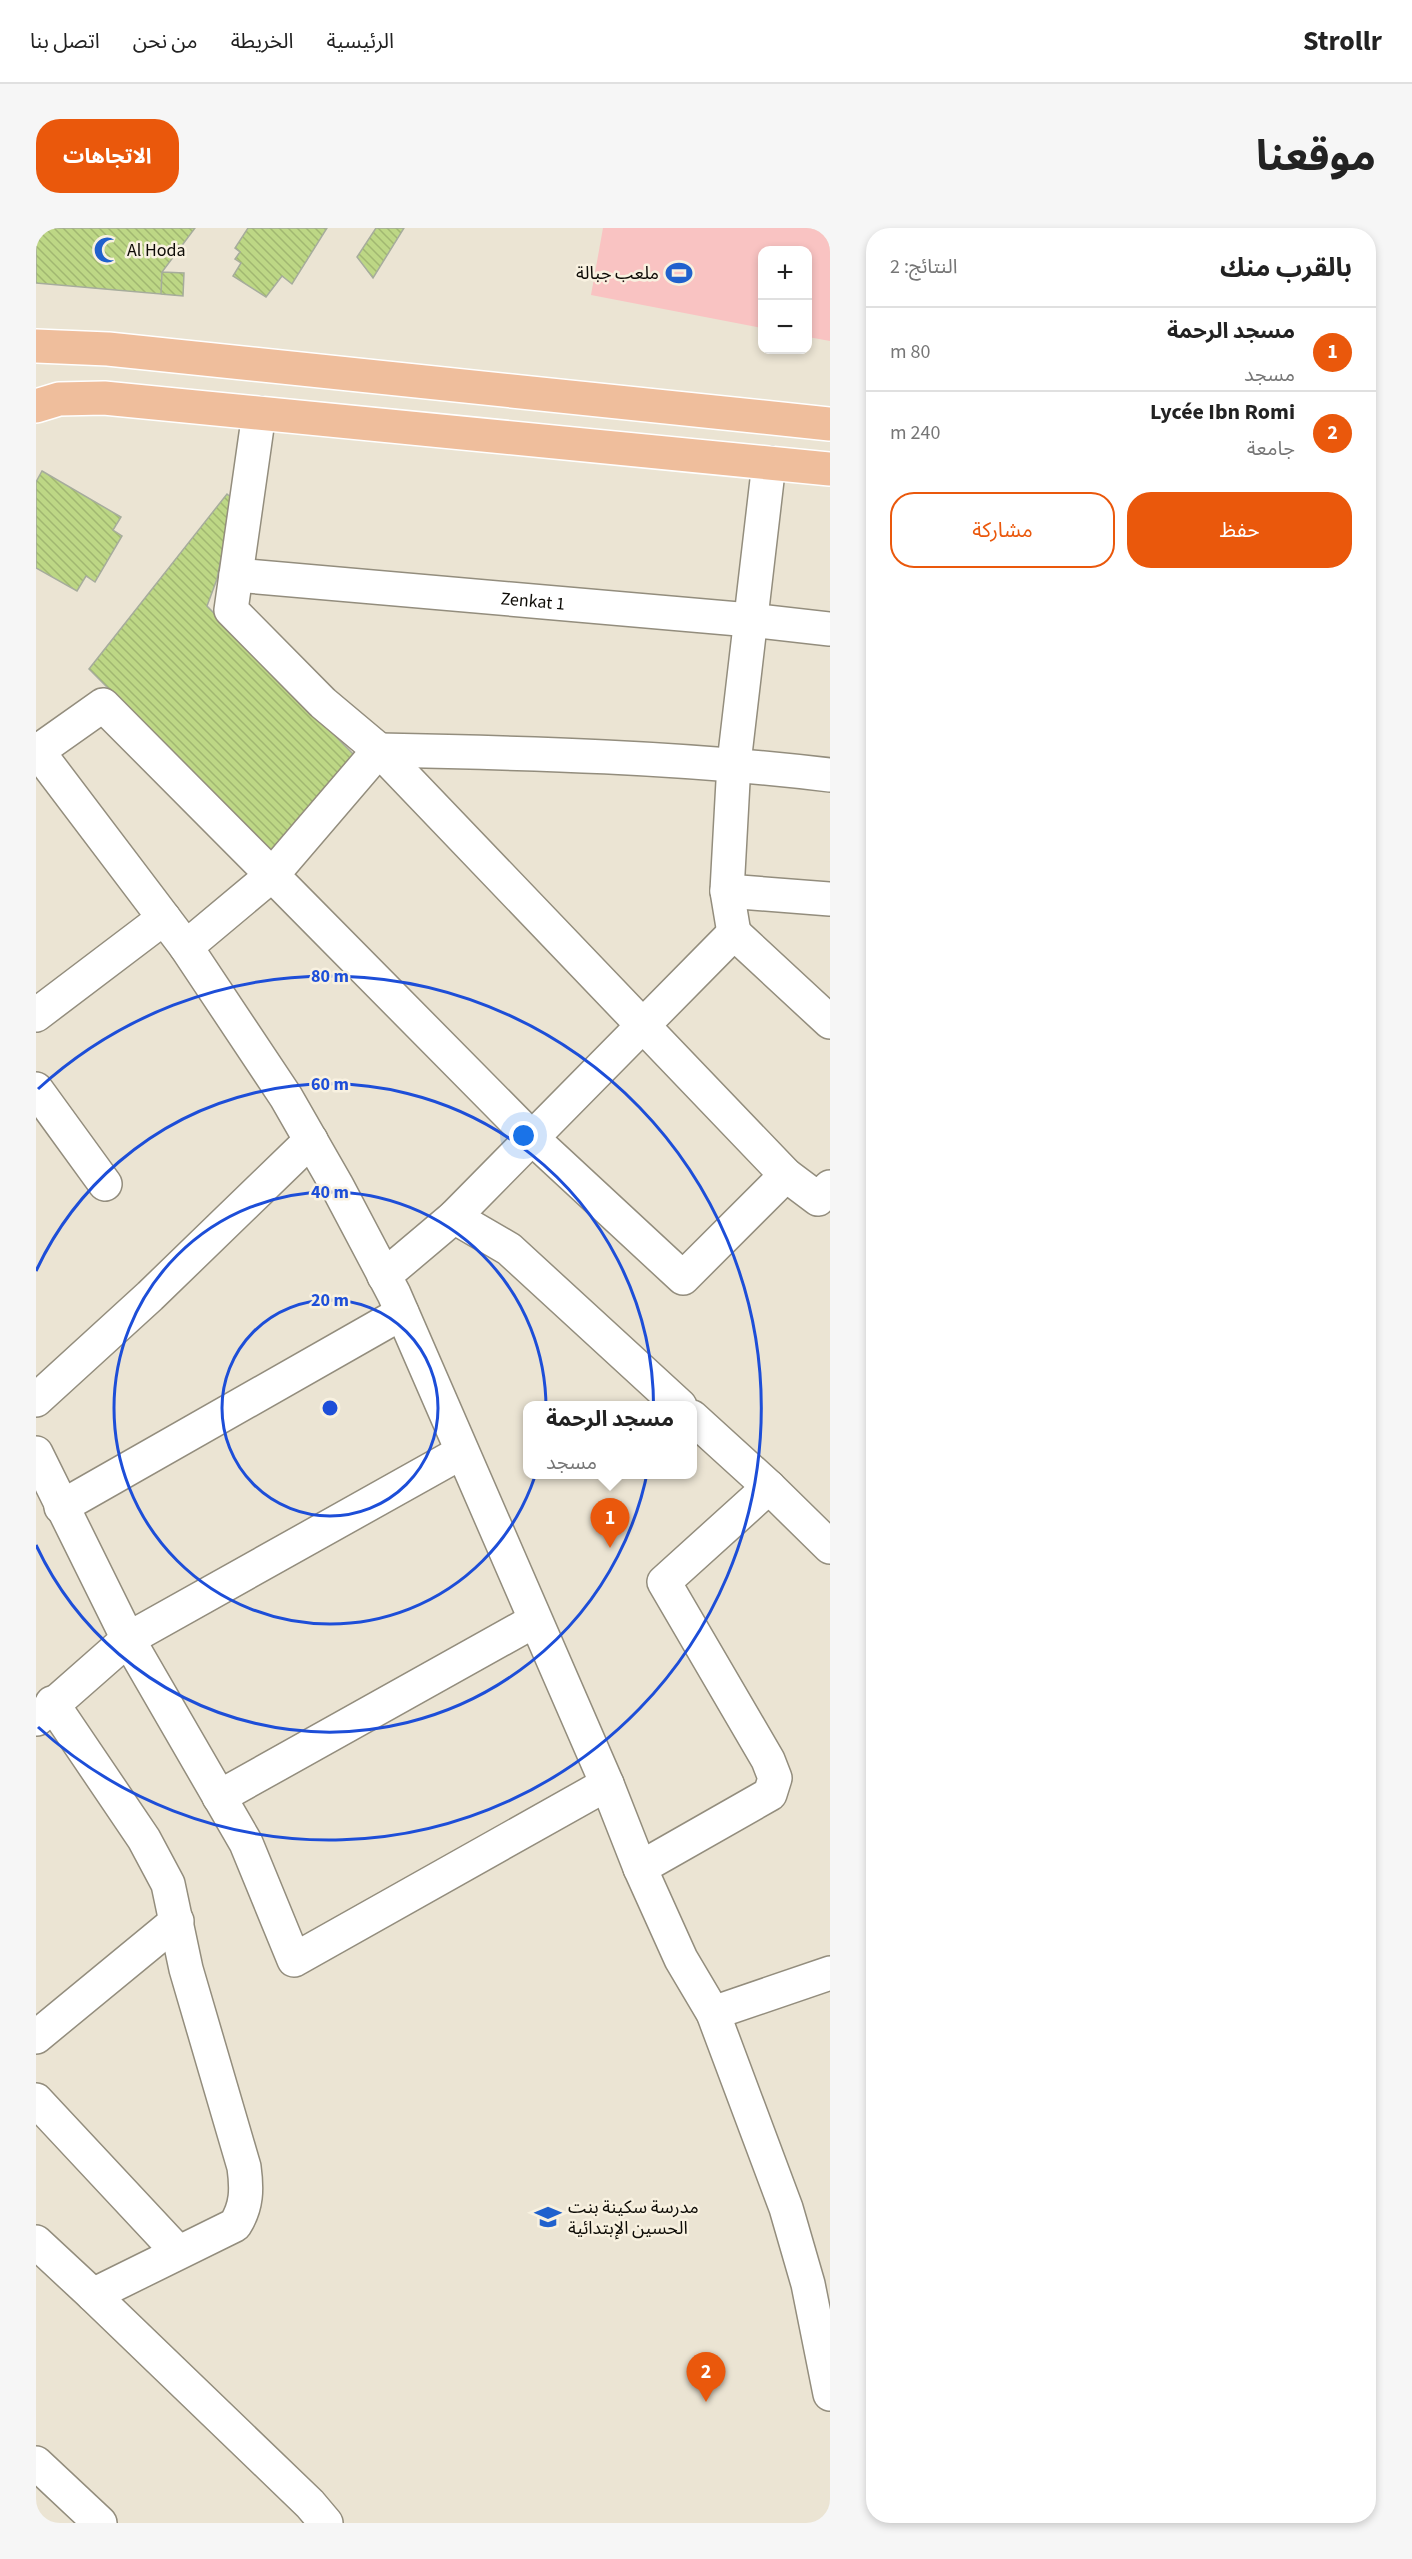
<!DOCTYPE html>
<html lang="ar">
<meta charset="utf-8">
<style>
:root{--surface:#fff;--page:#f6f6f6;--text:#222;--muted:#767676;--line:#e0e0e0;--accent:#ea580c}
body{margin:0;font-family:"Source Sans 3","Noto Sans Arabic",sans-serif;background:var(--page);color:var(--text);direction:rtl}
.controls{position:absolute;right:18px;top:18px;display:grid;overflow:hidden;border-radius:12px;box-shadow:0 3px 9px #0003}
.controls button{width:54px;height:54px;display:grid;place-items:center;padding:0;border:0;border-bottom:2px solid var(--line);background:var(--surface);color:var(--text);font:30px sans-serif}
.you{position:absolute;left:488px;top:908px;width:21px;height:21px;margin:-15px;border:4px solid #fff;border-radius:50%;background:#1a73e8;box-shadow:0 0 0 9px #1a73e833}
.badge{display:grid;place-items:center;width:39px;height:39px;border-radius:50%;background:var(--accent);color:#fff;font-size:20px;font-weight:700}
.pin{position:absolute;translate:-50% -50px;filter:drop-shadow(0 2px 3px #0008)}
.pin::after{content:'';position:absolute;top:32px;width:21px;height:18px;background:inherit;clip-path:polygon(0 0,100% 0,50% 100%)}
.popup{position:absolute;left:487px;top:1173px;width:174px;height:78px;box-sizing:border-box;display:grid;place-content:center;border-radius:12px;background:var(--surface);filter:drop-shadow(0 2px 4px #0005);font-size:20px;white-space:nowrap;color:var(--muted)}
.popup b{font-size:22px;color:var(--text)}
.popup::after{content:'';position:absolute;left:50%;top:100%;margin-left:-12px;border:12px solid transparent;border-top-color:var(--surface)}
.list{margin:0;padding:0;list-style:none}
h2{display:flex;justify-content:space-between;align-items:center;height:78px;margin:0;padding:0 24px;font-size:26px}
h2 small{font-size:20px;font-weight:400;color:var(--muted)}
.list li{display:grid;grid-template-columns:39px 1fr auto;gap:18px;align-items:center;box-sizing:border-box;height:84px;padding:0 24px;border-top:2px solid var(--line)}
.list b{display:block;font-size:22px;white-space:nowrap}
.list p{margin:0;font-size:20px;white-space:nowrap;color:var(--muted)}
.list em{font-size:20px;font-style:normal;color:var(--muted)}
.actions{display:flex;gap:12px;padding:18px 24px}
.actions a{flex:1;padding:14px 0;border:2px solid var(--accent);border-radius:24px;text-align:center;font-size:21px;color:var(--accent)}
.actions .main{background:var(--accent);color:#fff}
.map{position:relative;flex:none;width:794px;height:2295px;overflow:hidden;direction:ltr;border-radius:24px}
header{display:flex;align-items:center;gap:36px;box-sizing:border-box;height:84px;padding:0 30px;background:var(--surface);border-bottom:2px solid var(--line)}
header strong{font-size:28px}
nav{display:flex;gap:33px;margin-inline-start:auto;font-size:21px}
.intro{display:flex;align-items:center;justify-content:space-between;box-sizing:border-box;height:144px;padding:0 36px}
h1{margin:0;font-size:42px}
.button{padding:15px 27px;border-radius:24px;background:var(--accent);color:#fff;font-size:21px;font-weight:700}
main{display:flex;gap:36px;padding:0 36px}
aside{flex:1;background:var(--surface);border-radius:24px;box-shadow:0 3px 9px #0003}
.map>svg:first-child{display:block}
.green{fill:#f9c3c2}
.building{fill:url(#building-back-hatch);stroke:#a6ac9c;stroke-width:1.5}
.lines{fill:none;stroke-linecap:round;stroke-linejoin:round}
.minor-casing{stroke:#938d7d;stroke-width:36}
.major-casing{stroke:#fff;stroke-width:36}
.minor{stroke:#fff;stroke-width:33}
.major{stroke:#efbe9c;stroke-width:33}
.ring{fill:none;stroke:#1d4ed8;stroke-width:3}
.labels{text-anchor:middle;stroke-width:5;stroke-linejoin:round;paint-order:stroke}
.poi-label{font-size:18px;fill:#0e0c07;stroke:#f8f1e0;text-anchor:start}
.street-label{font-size:18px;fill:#0e0c07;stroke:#f8f1e0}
.centre{fill:#1d4ed8;stroke:#f8f1e0;stroke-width:3}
.ring-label{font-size:18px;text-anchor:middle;font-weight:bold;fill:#1d4ed8;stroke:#f8f1e0;stroke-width:5;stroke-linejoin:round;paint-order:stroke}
</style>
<header>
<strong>Strollr</strong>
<nav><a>الرئيسية</a><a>الخريطة</a><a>من نحن</a><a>اتصل بنا</a></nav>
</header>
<div class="intro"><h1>موقعنا</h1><a class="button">الاتجاهات</a></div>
<main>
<aside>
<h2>بالقرب منك<small>النتائج: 2</small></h2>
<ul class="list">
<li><span class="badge">1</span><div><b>مسجد الرحمة</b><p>مسجد</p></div><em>80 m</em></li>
<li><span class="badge">2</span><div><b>Lycée Ibn Romi</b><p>جامعة</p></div><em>240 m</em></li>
</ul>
<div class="actions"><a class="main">حفظ</a><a>مشاركة</a></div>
</aside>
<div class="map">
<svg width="794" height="2295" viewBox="0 0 794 2295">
<defs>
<pattern id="building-back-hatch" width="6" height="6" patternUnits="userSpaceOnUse" patternTransform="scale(1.5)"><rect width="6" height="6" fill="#bdd785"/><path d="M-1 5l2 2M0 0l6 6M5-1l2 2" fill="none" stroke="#a1b771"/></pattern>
</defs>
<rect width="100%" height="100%" fill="#ebe4d3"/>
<path class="green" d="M 567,0 L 794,0 L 794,113 L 772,109 L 772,22 L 726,22 L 726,100 L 555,67 Z"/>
<path class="building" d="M 0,0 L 159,0 L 126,44 L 125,66 L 0,55 Z
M 212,0 L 291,0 L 256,56 L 246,48 L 230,69 L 197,48 L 205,35 L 199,31 L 204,24 L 199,20 Z
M 340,0 L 368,0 L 337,50 L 321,29 Z
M 126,44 L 148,45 L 147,68 L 125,66 Z
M 6,243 L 85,289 L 77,302 L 86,308 L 59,354 L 50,348 L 41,363 L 0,340 L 0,254 Z
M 191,266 L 197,271 L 181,351 L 171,378 L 323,532 L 235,624 L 53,441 Z"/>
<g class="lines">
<g class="minor-casing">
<g id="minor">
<path d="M 223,185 L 195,382 L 287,475 L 343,522 L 750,947 L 782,971 L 794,959"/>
<path id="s1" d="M 200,347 L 714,392 L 794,401"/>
<path d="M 0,521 L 150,719 L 250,869 L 301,958 L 358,1066 L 571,1556 L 604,1640 L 645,1731 L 677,1785 L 750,1980 L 772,2056 L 794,2166"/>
<path d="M 2,523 L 67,477 L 236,647 L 150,719"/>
<path d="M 691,663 L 794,671"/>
<path d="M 698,705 L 691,663 L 698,535 L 733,235"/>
<path d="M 0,787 L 128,690"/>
<path d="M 0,861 L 69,956"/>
<path d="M 750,947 L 647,1050 L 496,910 L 236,647 L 343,522 C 494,525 644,529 794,547"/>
<path d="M 418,989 L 473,1021 L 644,1178"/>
<path d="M 348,1048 L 418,989 L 698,705 L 794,794"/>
<path d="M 0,1172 L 114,1068 L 275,912"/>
<path d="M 656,1189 L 733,1259 L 794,1319"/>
<path d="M 0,1225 L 92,1411 L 210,1615 L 258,1732 L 571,1556"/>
<path d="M 25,1279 L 366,1085"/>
<path d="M 16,1475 L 108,1611 L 132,1656 L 150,1741 L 208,1939 C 211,1961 211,1978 199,1997 L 57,2067 L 274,2276 L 290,2295"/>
<path d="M 1,1491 L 92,1411 L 426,1224"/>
<path d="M 183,1569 L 498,1393"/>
<path d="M 604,1640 L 734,1566 L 739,1550 L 732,1532 L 628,1354 L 733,1259"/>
<path d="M 677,1785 L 794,1745"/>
<path d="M 0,1809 L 141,1693"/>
<path d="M 0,1872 L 142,2024"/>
<path d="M 0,2014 L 57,2067"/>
<path d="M 0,2235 L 64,2295"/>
</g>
</g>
<g class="major-casing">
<path id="major" d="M 0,118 L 72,121 L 794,196
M 0,178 L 23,171 L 68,170 L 794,241"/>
</g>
<use href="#minor" class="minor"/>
<use href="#major" class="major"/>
</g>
<g class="ring">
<circle cx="294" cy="1180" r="108"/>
<circle cx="294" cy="1180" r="216"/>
<path d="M0 1043A324 324 0 1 1 0 1317"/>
<path d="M2 861A432 432 0 1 1 2 1499"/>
</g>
<defs>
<g id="mosque-bare" transform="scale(2.07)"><path d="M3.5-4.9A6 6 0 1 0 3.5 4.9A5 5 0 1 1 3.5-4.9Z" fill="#2061cd" stroke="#f8f1e0" stroke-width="2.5" paint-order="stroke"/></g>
<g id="stadium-bare" transform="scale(2.07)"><path d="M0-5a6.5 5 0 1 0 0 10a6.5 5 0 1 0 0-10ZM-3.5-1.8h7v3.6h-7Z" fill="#2061cd" stroke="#f8f1e0" stroke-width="2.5" paint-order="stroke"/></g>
<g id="school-bare" transform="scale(2.07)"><path d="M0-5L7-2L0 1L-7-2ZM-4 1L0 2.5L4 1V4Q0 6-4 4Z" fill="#2061cd" stroke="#f8f1e0" stroke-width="2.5" paint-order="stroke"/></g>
</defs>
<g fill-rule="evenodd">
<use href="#mosque-bare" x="71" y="22"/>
<use href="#stadium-bare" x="643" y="45"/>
<use href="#school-bare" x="512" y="1989"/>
</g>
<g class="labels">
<g class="poi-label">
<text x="91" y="28">Al Hoda</text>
<text x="623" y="51" text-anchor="end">ملعب جبالة</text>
<text x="532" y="1985">مدرسة سكينة بنت<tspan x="532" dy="21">الحسين الإبتدائية</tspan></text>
</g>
<g class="street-label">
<text dy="6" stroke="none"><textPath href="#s1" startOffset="298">Zenkat 1</textPath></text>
</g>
</g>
<circle cx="294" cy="1180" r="9" class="centre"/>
<g class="ring-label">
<text x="294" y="754">80 m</text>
<text x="294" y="862">60 m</text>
<text x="294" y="970">40 m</text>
<text x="294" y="1078">20 m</text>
</g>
</svg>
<div class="controls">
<button>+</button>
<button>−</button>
</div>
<div class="you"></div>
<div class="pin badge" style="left:574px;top:1320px">1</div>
<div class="popup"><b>مسجد الرحمة</b>مسجد</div>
<div class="pin badge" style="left:670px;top:2174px">2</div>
</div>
</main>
